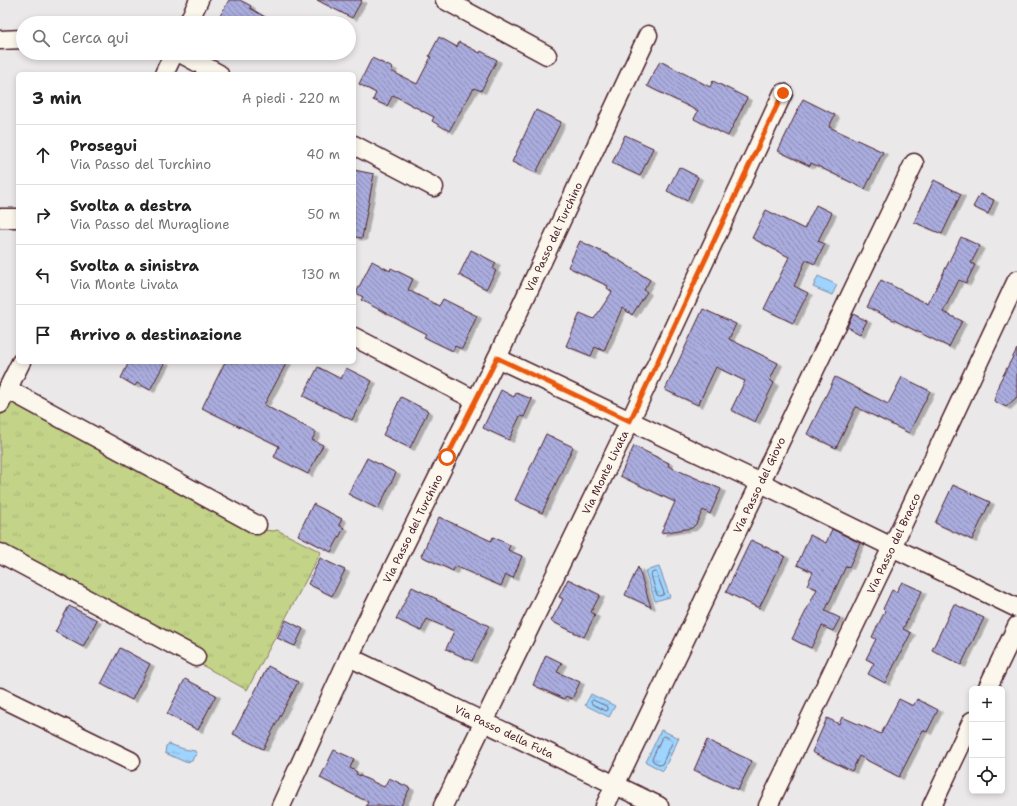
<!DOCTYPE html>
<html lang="it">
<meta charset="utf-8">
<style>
:root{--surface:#fff;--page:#f6f6f6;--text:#222;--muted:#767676;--line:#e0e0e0}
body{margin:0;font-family:"Shantell Sans",sans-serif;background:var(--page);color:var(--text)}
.controls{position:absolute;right:12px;bottom:12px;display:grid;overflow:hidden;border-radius:6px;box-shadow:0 2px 6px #0003}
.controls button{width:36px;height:36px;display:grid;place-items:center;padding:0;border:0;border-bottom:1px solid var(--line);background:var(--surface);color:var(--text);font:20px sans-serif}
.stop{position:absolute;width:12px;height:12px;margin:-9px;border:3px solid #ea580c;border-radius:50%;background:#fff}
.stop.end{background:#ea580c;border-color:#fff;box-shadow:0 1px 4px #0008}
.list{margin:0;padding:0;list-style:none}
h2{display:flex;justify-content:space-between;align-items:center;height:52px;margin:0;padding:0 16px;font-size:17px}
h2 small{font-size:13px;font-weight:400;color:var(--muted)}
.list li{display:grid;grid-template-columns:26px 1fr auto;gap:12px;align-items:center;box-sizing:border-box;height:60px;padding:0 16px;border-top:1px solid var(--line)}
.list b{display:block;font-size:15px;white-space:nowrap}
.list p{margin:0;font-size:13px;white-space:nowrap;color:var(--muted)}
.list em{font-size:13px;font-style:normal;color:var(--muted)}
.icon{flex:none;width:22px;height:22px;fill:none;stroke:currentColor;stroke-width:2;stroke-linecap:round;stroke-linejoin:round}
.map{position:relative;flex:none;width:1017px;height:806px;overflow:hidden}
.search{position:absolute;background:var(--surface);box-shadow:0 2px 6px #0003;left:16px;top:16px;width:340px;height:44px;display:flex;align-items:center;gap:10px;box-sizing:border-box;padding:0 14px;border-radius:22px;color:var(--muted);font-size:15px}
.panel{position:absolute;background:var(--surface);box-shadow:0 2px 6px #0003;left:16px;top:72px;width:340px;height:292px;border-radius:6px}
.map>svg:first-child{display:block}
.grass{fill:url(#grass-tufts);stroke:#86795a}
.water{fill:url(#water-ripples);stroke:#7c8ca9}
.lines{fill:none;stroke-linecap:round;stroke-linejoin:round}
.shore{stroke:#6c677f;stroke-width:1}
.building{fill:url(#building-back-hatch);stroke:#4a1f2b;filter:url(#shadow)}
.street-casing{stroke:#4a1f2b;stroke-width:21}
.street{stroke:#fbf7ec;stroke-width:18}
.route{stroke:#ea580c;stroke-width:5}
.labels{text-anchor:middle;stroke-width:3.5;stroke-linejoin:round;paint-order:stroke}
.street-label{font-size:11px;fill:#4a1f2b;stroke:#fbf7ec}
</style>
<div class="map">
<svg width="1017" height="806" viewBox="0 0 1017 806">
<defs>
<pattern id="grass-tufts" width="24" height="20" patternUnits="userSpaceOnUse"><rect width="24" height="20" fill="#c3d388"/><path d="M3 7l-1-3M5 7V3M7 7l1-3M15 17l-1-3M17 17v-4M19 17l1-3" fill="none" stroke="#a9b576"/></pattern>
<pattern id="water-ripples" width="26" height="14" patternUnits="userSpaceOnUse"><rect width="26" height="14" fill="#9ed4fd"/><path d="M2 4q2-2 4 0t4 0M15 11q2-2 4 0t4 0" fill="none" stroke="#8ab6d9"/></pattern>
<pattern id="building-back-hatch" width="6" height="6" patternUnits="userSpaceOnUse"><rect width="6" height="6" fill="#a9acdd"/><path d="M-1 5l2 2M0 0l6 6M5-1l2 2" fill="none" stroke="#8c8bb3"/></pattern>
<filter id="shadow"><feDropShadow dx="4.5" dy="2.5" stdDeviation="0" flood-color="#0004"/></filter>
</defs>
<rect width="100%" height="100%" fill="#ebe8e9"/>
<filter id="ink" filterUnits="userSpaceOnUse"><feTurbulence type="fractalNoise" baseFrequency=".025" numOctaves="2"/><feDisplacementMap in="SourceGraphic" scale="8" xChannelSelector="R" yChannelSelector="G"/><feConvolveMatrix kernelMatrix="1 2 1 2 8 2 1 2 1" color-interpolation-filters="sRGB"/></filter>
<g filter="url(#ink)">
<path class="grass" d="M 7,397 L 262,530 L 274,531 L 277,530 L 321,552 L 247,690 L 200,664 L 0,545 L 0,411 Z"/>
<path class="water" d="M 818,276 L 837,285 L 832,295 L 813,287 Z
M 659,567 L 670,597 L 655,601 L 645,571 Z
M 591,694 L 615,706 L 609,717 L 585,705 Z
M 661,730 L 679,738 L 663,771 L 646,762 Z
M 169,744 L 184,749 L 195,751 L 197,755 L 194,756 L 192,761 L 185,762 L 165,753 L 166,746 Z"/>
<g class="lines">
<path class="shore" d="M 656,572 L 664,593 L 663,595 L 659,596 L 657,595 L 651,575 L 652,573 Z
M 593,700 L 608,707 L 608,710 L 606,711 L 592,704 L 591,702 Z
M 665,736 L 672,740 L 673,741 L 662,764 L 660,765 L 653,761 L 652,759 L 662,737 Z"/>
</g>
<path class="building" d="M 229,0 L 240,0 L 251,6 L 250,8 L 275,23 L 216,23 Z
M 317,0 L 362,0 L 352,18 Z
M 439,37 L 457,47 L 459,42 L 480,53 L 481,51 L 497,60 L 481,91 L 474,88 L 449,131 L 432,121 L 434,117 L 393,95 L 387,106 L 373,100 L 376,93 L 359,84 L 372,58 L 393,68 L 391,71 L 417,84 L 431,57 L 429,56 Z
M 660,61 L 710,87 L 713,81 L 747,98 L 728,136 L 694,119 L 698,111 L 647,86 Z
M 803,99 L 835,115 L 829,127 L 883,152 L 865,189 L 811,163 L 810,166 L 778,151 Z
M 536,110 L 561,122 L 536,173 L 512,162 Z
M 625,135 L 653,148 L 640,176 L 612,163 Z
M 679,167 L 698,177 L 687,201 L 667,191 Z
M 354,170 L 374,174 L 362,238 L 354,237 Z
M 934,180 L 961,194 L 942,234 L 914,222 Z
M 980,194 L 994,200 L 988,214 L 973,207 Z
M 816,205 L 832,213 L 818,241 L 825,244 L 815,264 L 806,260 L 794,286 L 808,293 L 793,323 L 764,309 L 789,257 L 752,238 L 766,210 L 804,229 Z
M 961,237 L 980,246 L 971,263 L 975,265 L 966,283 L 959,280 L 943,312 L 962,321 L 949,347 L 867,307 L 881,280 L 928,304 Z
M 580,241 L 615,258 L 650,280 L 644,290 L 647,292 L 632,315 L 622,308 L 604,351 L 595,347 L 591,356 L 566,346 L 580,313 L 594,319 L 612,292 L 607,288 L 608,286 L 568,267 Z
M 471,250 L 496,263 L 493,269 L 496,271 L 486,289 L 459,275 Z
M 372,261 L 390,271 L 391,268 L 413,279 L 408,290 L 439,306 L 443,299 L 477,316 L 462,349 L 455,346 L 453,351 L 424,337 L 426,334 L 361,300 L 363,297 L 356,293 Z
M 703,309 L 736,324 L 729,339 L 778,363 L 770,380 L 774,383 L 755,422 L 731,410 L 745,381 L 716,367 L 698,405 L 665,390 Z
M 853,314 L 867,321 L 860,334 L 847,327 Z
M 1017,349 L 1017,397 L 1006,407 L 994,401 L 999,383 Z
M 129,362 L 165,362 L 150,390 L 137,383 L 135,386 L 121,378 Z
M 225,362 L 287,362 L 264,405 L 316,432 L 312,440 L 323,445 L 308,474 L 274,457 L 279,446 L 202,408 Z
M 318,367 L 341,379 L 346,368 L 372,381 L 352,420 L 303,396 Z
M 835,377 L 888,404 L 902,377 L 930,391 L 909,433 L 856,407 L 836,448 L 807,434 Z
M 501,390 L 514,397 L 516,393 L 532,399 L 524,417 L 520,416 L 509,440 L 483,428 Z
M 401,397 L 428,411 L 410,448 L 383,435 Z
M 546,434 L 573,447 L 542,513 L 515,500 Z
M 634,446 L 669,463 L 668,466 L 721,489 L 710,514 L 703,510 L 696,524 L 692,528 L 661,533 L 675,502 L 620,476 Z
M 367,458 L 396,473 L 378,509 L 348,494 Z
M 953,485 L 990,502 L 972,540 L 935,523 Z
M 313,504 L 342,519 L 339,525 L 344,528 L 331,552 L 298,535 Z
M 439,517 L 491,541 L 493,537 L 510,545 L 508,550 L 522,556 L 513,578 L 506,575 L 501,586 L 455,566 L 453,571 L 421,556 Z
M 832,529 L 860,543 L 849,567 L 846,566 L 825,611 L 840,618 L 833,631 L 822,626 L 811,648 L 792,639 L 817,589 L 807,585 L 813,572 L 797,565 L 810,535 L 826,543 Z
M 751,540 L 785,556 L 759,608 L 726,592 Z
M 320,558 L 345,570 L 332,596 L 308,584 Z
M 638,567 L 651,607 L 625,595 Z
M 568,579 L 600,595 L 591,612 L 595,615 L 584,637 L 551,621 L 563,599 L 559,597 Z
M 902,582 L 922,591 L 903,629 L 911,633 L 885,683 L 868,674 L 874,663 L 866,659 L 876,639 L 872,637 L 885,611 L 883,609 L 892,590 L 896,592 Z
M 412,587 L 437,599 L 436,600 L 489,626 L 472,661 L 446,649 L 454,631 L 427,619 L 421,631 L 396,619 Z
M 954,604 L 984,618 L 961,665 L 932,650 Z
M 69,606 L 97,620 L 83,647 L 55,632 Z
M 286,620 L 303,629 L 295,646 L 277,638 Z
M 120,648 L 150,664 L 132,700 L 101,684 Z
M 546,655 L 562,663 L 557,672 L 580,682 L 572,699 L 566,696 L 564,699 L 533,685 Z
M 268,666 L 298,682 L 263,749 L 233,734 Z
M 185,679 L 216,695 L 198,730 L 167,714 Z
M 899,699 L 913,706 L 917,699 L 938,710 L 927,732 L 923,730 L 899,777 L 859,756 L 852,771 L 812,752 L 827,718 L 839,724 L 842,717 L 881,734 Z
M 707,740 L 752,761 L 738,790 L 694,770 Z
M 334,750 L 354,759 L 350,768 L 357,772 L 356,774 L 384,787 L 389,778 L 410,788 L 401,806 L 366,806 L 368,802 L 320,778 Z"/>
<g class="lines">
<g class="street-casing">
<g id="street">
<path d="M 445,0 L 547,55"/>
<path d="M 188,23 L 199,0"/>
<path d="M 0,40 L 23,39"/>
<path d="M 180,53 L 219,74"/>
<path d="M 164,74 L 174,53"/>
<path d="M 354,145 L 434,187"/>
<path d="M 0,218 L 18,218"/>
<path d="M 354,337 L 475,400"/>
<path d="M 497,358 L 761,483 L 1017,608"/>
<path d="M 7,389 L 257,525"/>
<path d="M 0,404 L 21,362"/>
<path d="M 0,553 L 196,657"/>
<path id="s1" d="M 349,657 L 659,806"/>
<path d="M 987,689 L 1017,626"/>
<path d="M 0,697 L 131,761"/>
<path id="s2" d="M 281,806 L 349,657 L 497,358 L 648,35"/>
<path id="s3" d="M 443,806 L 630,421 L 783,93"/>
<path id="s4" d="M 605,806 L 914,163"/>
<path id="s5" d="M 768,806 L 892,547 L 1017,280"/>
<path d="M 932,806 L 972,721"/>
</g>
</g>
<use href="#street" class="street"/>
</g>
</g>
<g class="lines" filter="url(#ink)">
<path class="route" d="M 447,457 L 497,358 L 630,421 L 783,93"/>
</g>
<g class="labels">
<g class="street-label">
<text dy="4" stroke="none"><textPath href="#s2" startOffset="631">Via Passo del Turchino</textPath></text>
<text dy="4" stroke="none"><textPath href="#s3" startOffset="371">Via Monte Livata</textPath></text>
<text dy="4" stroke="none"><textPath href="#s4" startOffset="356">Via Passo del Giovo</textPath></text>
<text dy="4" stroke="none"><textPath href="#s2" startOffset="307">Via Passo del Turchino</textPath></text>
<text dy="4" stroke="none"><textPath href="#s5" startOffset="291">Via Passo del Bracco</textPath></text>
<text dy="4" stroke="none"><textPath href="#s1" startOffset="172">Via Passo della Futa</textPath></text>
</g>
</g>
</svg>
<div class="controls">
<button>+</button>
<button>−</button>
<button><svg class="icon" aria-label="locate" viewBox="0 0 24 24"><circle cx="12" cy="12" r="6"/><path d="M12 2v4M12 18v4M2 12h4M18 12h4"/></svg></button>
</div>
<div class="stop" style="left:447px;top:457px"></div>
<div class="stop end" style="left:783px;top:93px"></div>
<div class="search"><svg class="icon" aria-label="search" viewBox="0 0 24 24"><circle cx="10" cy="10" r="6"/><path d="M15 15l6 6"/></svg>Cerca qui</div>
<section class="panel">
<h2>3 min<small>A piedi · 220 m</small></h2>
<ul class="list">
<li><svg class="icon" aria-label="ahead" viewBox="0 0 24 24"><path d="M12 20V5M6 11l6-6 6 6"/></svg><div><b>Prosegui</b><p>Via Passo del Turchino</p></div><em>40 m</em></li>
<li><svg class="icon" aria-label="right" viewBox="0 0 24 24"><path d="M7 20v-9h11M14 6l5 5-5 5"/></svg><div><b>Svolta a destra</b><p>Via Passo del Muraglione</p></div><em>50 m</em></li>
<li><svg class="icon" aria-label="left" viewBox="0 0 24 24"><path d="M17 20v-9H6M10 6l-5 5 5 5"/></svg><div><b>Svolta a sinistra</b><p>Via Monte Livata</p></div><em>130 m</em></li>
<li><svg class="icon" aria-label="arrive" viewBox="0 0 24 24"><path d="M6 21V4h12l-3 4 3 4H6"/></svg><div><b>Arrivo a destinazione</b></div></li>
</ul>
</section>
</div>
